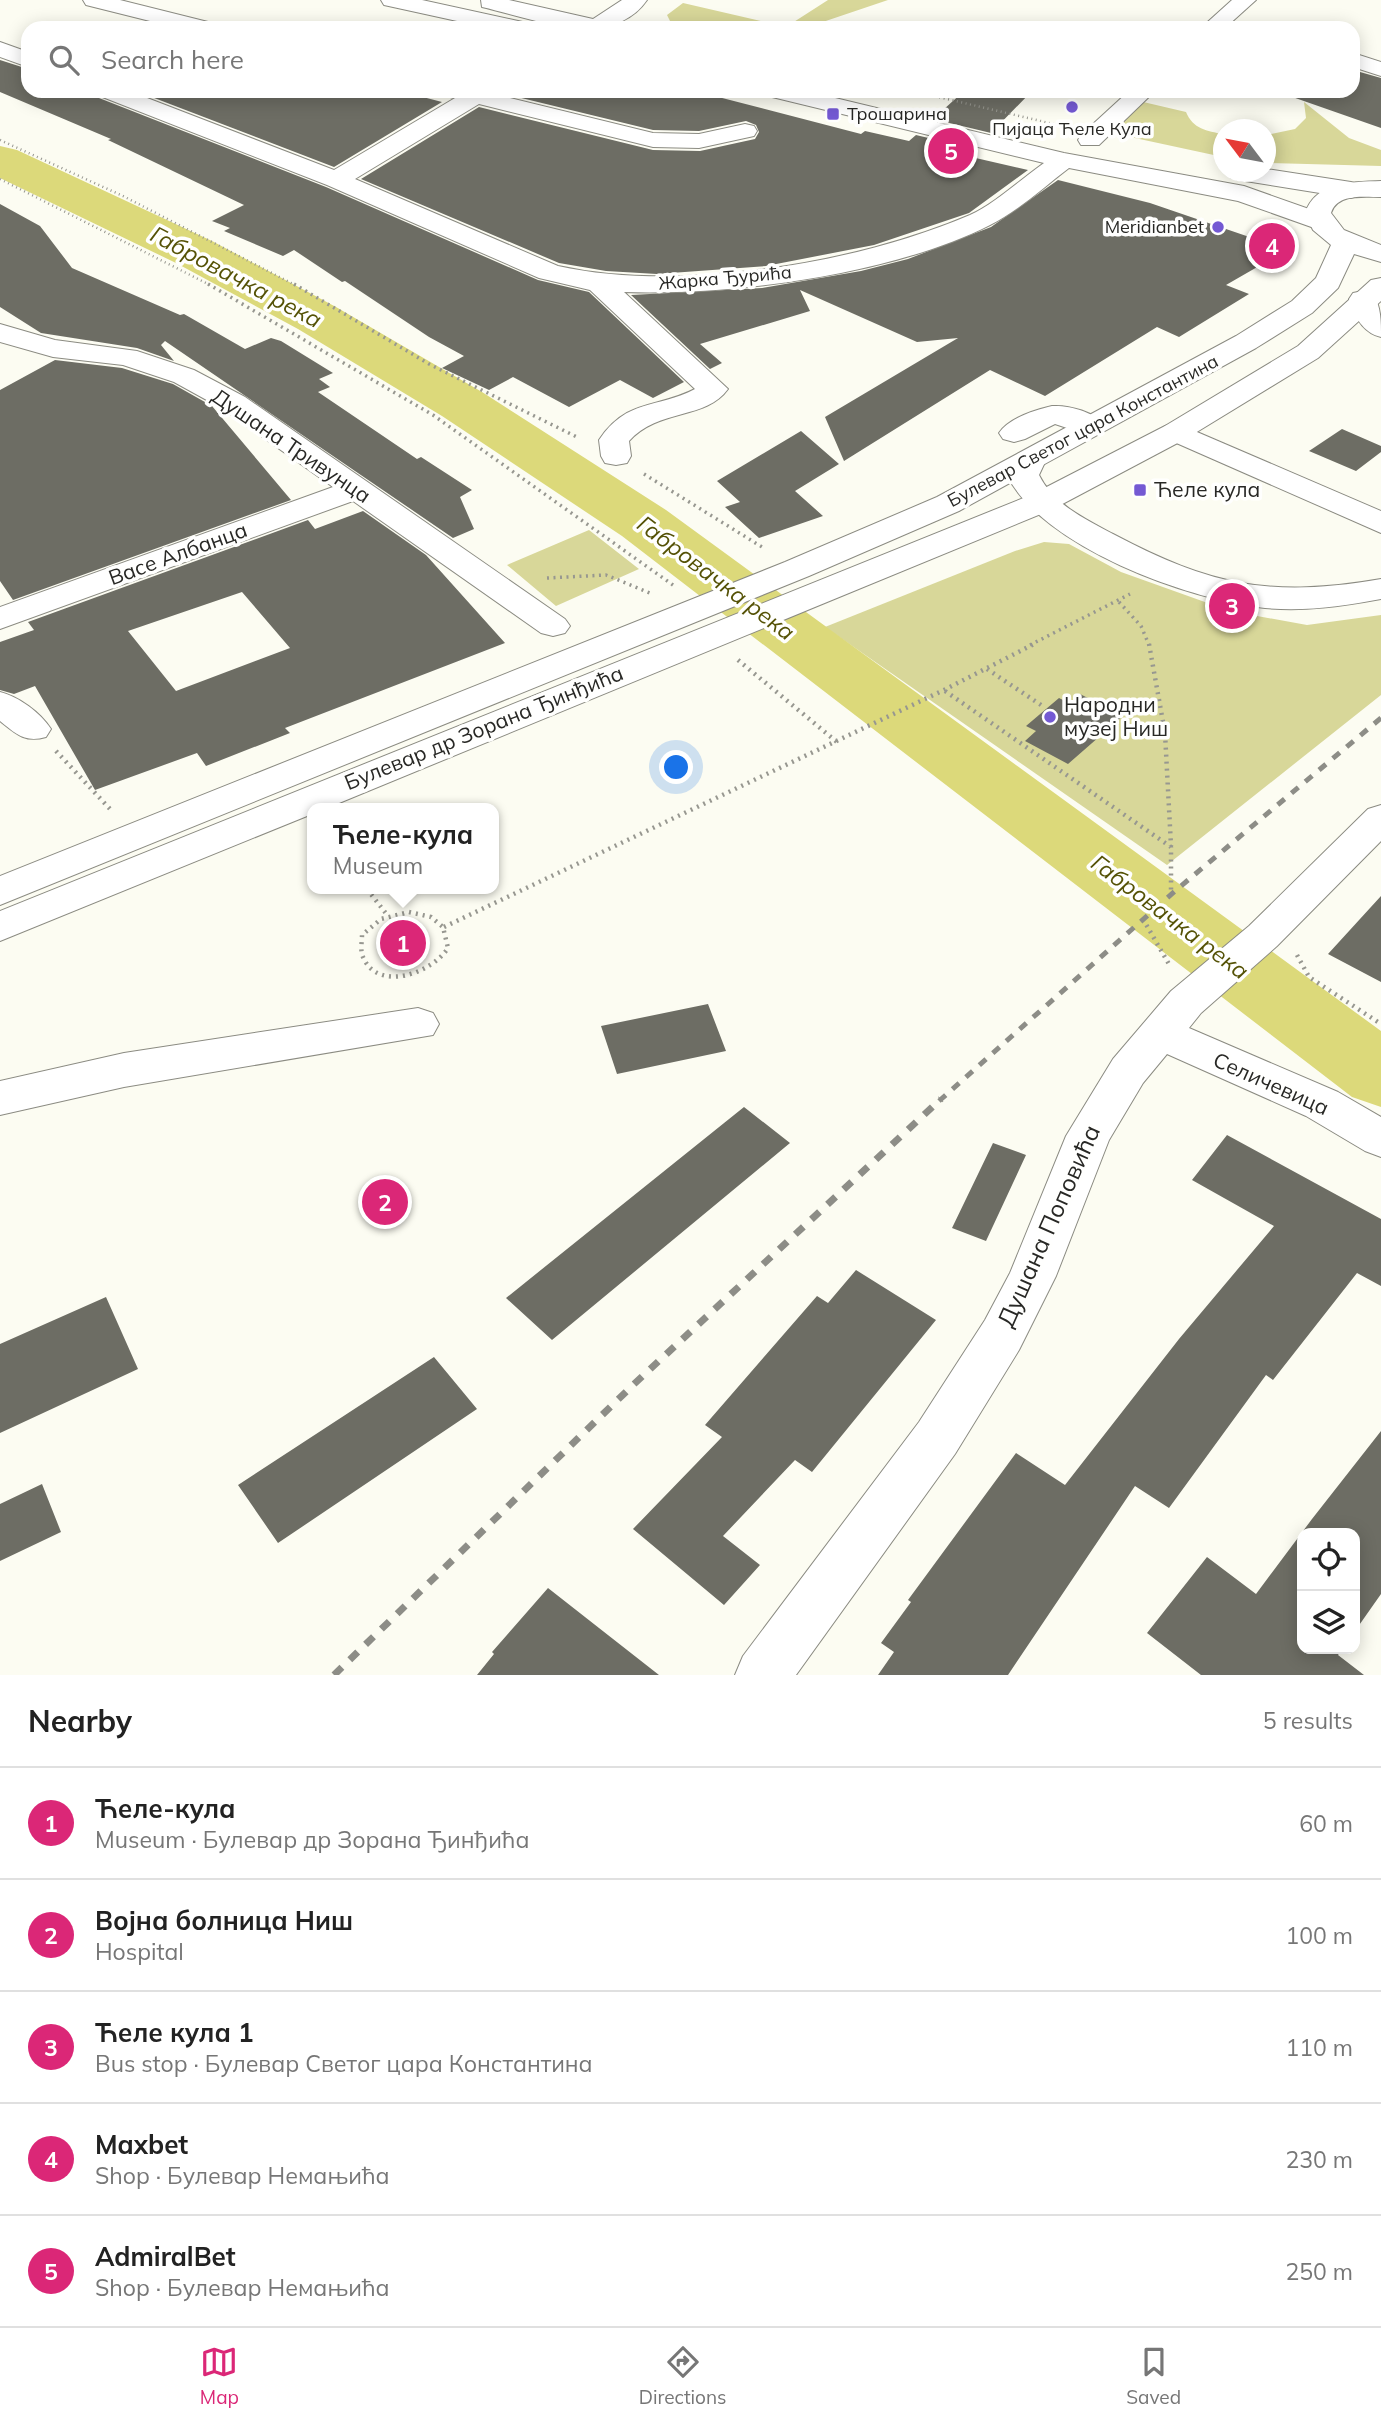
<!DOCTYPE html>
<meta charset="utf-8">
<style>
:root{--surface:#fff;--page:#f2f2f2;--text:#222;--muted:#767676;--line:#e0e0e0;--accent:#db2777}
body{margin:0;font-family:Mulish,sans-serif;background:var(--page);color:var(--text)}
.controls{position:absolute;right:21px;bottom:21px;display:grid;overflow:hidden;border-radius:14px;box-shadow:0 4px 18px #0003}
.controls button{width:63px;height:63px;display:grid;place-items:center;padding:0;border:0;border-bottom:2px solid var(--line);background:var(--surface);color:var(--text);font:35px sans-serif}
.compass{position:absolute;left:1213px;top:119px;width:63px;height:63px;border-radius:50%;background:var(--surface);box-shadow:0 4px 18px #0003;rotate:302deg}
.you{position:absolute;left:677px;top:768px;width:24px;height:24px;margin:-18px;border:5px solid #fff;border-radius:50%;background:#1a73e8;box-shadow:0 0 0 10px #1a73e833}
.badge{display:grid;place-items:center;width:46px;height:46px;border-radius:50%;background:var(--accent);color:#fff;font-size:23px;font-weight:700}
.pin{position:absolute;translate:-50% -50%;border:4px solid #fff;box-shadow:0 2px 7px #0006}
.popup{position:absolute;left:307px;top:803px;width:192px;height:91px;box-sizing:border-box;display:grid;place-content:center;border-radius:14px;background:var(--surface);filter:drop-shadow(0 2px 5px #0005);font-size:23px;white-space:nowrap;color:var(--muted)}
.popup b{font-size:26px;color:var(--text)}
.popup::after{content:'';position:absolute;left:50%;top:100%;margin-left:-14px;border:14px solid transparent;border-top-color:var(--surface)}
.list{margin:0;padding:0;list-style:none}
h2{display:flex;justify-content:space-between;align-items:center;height:91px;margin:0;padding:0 28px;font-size:30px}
h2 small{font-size:23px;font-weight:400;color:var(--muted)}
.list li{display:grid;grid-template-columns:46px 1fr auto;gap:21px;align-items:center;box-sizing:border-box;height:112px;padding:0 28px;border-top:2px solid var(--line)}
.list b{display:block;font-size:26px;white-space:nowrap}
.list p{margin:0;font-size:23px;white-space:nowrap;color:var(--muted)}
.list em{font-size:23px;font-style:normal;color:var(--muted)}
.icon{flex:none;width:38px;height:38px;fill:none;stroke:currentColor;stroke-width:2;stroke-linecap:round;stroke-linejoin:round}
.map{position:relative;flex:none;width:1381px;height:1675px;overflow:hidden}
.search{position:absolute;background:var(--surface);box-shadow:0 4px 18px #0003;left:21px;right:21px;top:21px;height:77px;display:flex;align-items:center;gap:18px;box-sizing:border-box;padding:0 24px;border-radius:21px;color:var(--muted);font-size:26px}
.sheet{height:651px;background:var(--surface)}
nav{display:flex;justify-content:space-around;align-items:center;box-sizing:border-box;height:98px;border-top:2px solid var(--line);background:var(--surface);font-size:19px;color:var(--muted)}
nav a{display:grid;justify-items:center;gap:4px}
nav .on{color:var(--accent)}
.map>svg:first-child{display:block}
.green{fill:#d8d799}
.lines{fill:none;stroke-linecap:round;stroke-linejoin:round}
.river{fill:#dcd97a;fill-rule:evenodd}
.building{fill:#6d6d64;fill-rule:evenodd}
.minor-casing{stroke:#8b8b82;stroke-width:2}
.major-casing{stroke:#8b8b82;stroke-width:2}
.path-far2{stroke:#979790;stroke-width:2.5;stroke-dasharray:1 3.5;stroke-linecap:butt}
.path-far1{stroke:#979790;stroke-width:3.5;stroke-dasharray:2 4.5;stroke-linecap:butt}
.path{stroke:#979790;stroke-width:4.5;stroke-dasharray:2 5;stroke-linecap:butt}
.minor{fill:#fff;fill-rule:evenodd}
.major{fill:#fff;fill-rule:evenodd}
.rail-far1{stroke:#8d8d87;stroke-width:5;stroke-dasharray:9 9;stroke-linecap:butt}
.rail{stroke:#8d8d87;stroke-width:7;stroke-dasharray:11 11;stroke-linecap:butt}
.poi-dot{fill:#7459d3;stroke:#fffffe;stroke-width:2.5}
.labels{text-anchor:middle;stroke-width:7;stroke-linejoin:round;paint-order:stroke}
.far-poi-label{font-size:18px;fill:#282825;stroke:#fffffe;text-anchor:start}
.far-street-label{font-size:18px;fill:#282825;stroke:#fffffe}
.street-label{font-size:21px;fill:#282825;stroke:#fffffe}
.poi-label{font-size:21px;fill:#282825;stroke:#fffffe;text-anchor:start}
.water-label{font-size:23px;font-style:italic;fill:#555206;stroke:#fffffe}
.near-street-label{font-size:24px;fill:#282825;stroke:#fffffe}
</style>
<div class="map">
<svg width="1381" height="1675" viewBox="0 0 1381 1675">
<rect width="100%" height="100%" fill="#fcfcf2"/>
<path class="green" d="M 828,0 L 888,0 L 805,28 L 786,27 Z
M 683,3 L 774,24 L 767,28 L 695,28 L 671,23 L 667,15 Z
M 1139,101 L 1186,112 C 1193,129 1207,131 1223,134 L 1223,157 L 1107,132 Z
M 1304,102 L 1349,138 L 1381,150 L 1381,166 L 1266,163 L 1266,135 L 1295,129 L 1306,118 Z
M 589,530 L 639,569 L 556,606 L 507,565 Z
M 1044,542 L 1069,544 L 1121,572 L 1230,611 L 1307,625 L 1381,615 L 1381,695 L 1167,865 L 825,627 L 1015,551 Z"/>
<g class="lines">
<path class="river" d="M 0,146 L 17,150 L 212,241 L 336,307 L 482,392 L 666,510 L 1381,1031 L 1381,1107 L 1352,1097 L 622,536 L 442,416 L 298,329 L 176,263 L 0,178 Z"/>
</g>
<path class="building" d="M 0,60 L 28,69 L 28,91 L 93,91 L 99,98 L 326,187 L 538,280 L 589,292 L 684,382 L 653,398 L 620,380 L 569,407 L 513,377 L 489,390 L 442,368 L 464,356 L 429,337 L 345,281 L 342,282 L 294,250 L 283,256 L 224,231 L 230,228 L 212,221 L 244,205 L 108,140 L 111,139 L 0,92 Z
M 1353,70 L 1381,78 L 1381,128 L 1281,93 L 1353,91 Z
M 136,91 L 400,91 L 442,102 L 334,167 Z
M 516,91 L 695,91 L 861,134 L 865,131 L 909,141 L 916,135 L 974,149 L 967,156 L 1028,170 L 969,213 L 874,245 L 766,266 L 657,274 L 606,271 L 559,263 L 361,179 L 479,107 L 653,150 L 700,151 L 755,139 L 759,132 L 756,125 L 746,121 L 699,131 L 653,130 L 509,95 Z
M 964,91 L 1032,91 L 991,133 L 933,119 Z
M 1058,180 L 1150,203 L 1287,250 L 1226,285 L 1249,294 L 1179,337 L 1157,327 L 1045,396 L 990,370 L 844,461 L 825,417 L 958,338 L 917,342 L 800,290 L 810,311 L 700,344 L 722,363 L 710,369 L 631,295 L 762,288 L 861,271 L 908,259 L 991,227 Z
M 0,204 L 40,226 L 72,268 L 180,315 L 184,314 L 245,349 L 271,338 L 281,341 L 333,373 L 319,379 L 330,387 L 318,392 L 417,459 L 421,457 L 472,490 L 460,497 L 474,529 L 453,538 L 165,341 L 161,345 L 174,361 L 137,348 L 41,333 L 0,307 Z
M 55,360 L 122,368 L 173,384 L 212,406 L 291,500 L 13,600 L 0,581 L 0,390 Z
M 1342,429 L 1381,446 L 1381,452 L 1356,471 L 1309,451 Z
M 801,431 L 839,464 L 795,491 L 823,516 L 759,538 L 725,507 L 740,502 L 717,481 Z
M 363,511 L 426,555 L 505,643 L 285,728 L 290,733 L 206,766 L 197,753 L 95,790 L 35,686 L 14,694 L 0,690 L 0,642 L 34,630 L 28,622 L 308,520 L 315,529 ZM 242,592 L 290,648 L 176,691 L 128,631 Z
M 1080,694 L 1123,716 L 1068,764 L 1025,741 L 1036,731 L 1026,726 L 1059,698 L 1069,703 Z
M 1381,896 L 1381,982 L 1328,954 Z
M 708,1004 L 726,1051 L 617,1074 L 601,1026 Z
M 744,1107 L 790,1143 L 552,1340 L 506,1298 Z
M 1227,1135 L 1381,1219 L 1381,1286 L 1357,1273 L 1273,1380 L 1266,1375 L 1169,1508 L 1135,1486 L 1008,1675 L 878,1675 L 894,1652 L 881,1643 L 911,1602 L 908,1600 L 1016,1453 L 1065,1485 L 1179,1339 L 1274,1226 L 1192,1180 Z
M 993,1143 L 1026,1155 L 986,1241 L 952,1228 Z
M 856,1270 L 936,1320 L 812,1472 L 795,1460 L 723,1536 L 760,1565 L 724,1605 L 633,1529 L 722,1437 L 705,1425 L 817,1296 L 828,1303 Z
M 106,1297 L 138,1369 L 0,1433 L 0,1344 Z
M 434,1357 L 477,1409 L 278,1543 L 238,1485 Z
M 1381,1431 L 1381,1594 L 1355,1631 L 1355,1533 L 1302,1533 L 1302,1649 L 1342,1649 L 1338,1655 L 1364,1675 L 1201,1675 L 1147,1633 L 1207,1557 L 1256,1594 L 1312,1519 Z
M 42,1484 L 61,1532 L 0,1561 L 0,1504 Z
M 548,1588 L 599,1628 L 659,1675 L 477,1675 L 494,1654 L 492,1652 Z"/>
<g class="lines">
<g class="minor-casing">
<path id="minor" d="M 83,0 L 120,0 L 212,23 L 215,28 L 178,28 L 86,5 Z
M 381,0 L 422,0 L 527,23 L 530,28 L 489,28 L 384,5 Z
M 481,0 L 509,0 L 593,19 L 622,0 L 647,0 C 612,51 533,19 482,7 Z
M 1232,0 L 1256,0 L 1225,28 L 1201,28 Z
M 0,42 L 28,52 L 28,67 L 0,57 Z
M 1353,53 L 1381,62 L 1381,76 L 1353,67 Z
M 96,91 L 129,91 L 334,170 L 455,98 L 445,96 L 441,91 L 496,91 L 494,94 L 653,133 L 699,134 L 745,124 L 754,126 L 757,131 L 754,136 L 699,148 L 653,147 L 479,104 L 355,179 L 558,266 C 679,293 856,264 970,215 C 996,203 1021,179 1044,163 L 768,96 L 764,91 L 806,91 L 1064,153 L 1244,186 L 1326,215 L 1330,221 L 1326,227 L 1317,229 L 1238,201 L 1069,168 C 1044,187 1018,211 990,225 C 894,274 732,296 624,292 L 728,389 C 706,420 659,408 629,441 L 631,456 L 627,463 L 616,465 L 605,463 L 601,456 L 599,440 C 627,398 657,409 695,389 L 590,290 L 539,278 L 327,185 L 100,96 Z
M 1129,91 L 1155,91 L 1099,145 L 1081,145 L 1078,140 L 1081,135 Z
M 1266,169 L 1351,182 L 1360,185 L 1364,190 L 1360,195 L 1351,198 L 1239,180 L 1230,177 L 1226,172 L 1266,172 Z
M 1363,291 L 1373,293 C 1381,307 1381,321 1381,337 C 1363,333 1354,316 1349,299 L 1353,293 Z
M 0,324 L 55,340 L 137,351 L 194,370 L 245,397 L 565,619 L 570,626 L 565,633 L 553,636 L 541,633 L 353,501 L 0,629 L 0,607 L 333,487 L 223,409 L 174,382 L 123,365 L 53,357 L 0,342 Z
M 1052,406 C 1069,405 1096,412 1106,427 L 1102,433 L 1091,436 L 1055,424 L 1025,439 L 1014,442 L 1003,439 L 999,433 C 1009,418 1035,410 1052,406 Z
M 1176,423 L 1381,511 L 1381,533 L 1165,438 L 1161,432 L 1165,426 Z
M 1031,451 L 1042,453 L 1046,460 L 1039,475 C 1053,504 1085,519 1113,534 C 1211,586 1271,598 1381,579 L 1381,599 C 1343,606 1304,612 1265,608 C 1189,600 1042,547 1007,475 L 1020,453 Z
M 0,692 C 19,697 40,712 51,729 L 46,737 C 25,743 16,734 0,721 Z
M 1381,805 L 1381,841 L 1277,946 L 1201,1013 L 1189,1028 L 1338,1092 L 1381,1117 L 1381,1157 L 1365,1151 L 1306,1116 L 1167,1054 L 1143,1083 L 1109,1140 L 1056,1276 L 1019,1350 L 955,1454 L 796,1675 L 735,1675 L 743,1656 L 919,1422 L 985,1320 L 1010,1273 L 1066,1136 L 1113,1059 L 1171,991 L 1249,926 L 1368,809 Z
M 418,1008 L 433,1013 L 439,1024 L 433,1035 L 124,1087 L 0,1115 L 0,1081 L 124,1053 Z"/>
</g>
<g class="major-casing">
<path id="major" d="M 1381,181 L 1381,197 C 1364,197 1337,193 1331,213 L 1344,230 L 1381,245 L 1381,262 L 1354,254 L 1338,288 L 1312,313 L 1256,348 L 959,511 L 809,576 L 0,905 L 0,876 L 785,562 L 937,497 L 1236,336 L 1292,301 L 1316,278 L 1331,245 L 1313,230 L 1305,213 C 1316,181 1352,182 1381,181 Z
M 1381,278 L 1381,301 L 1318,358 L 1187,438 L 1053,509 L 327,808 L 312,808 L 312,814 L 0,941 L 0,911 L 1031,495 L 1165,426 L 1298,346 L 1371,280 Z"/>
</g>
<path class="path-far2" d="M 913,91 L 1062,126
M 0,140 L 123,196 L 297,286
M 0,179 L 212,286"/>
<path class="path-far1" d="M 208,284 L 433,415 L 673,585
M 294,284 L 429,364 L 579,438
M 644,474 L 762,547
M 547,578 L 606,575 L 650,593
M 1119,602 L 1141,626 L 1149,645
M 1030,645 L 1130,594"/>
<path class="path" d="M 1149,644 L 1165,733 L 1171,846
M 738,660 L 837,742
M 987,669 L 1041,705
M 945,691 L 1171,847 L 1171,894
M 56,751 L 110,809
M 367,889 L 388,916
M 409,912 L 431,917 L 443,927 L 448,948 C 432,973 378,993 363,957 C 360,951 362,942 362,935 L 381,919 Z
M 1143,919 L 1170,966
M 444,927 L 944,690 L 1034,644
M 1297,955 L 1309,977 L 1381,1024"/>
<use href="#minor" class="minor"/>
<use href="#major" class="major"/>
<path class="rail-far1" d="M 939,1101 L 1175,891 L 1381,718"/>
<path class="rail" d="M 334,1675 L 633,1385 L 941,1099"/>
</g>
<g class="poi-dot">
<circle cx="1072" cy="107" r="7"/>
<rect x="826" y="107" width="14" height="14" rx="3.5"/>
<circle cx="1218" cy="227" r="7"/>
<rect x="1133" y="483" width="14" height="14" rx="3.5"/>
<circle cx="1050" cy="717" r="7"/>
</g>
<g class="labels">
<g class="far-poi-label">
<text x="847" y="120">Трошарина</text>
<text x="1072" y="135" text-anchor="middle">Пијаца Ћеле Кула</text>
<text x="1204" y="233" text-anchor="end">Meridianbet</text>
</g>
<g class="far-street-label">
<text transform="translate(725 278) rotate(-5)" y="6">Жарка Ђурића</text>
<text transform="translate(1083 431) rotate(-28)" y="6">Булевар Светог цара Константина</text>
</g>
<g class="street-label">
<text transform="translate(291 446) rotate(34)" y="7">Душана Тривунца</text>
<text transform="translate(178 554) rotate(-20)" y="7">Васе Албанца</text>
<text transform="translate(484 728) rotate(-22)" y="7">Булевар др Зорана Ђинђића</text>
<text transform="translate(1271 1084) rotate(24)" y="7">Селичевица</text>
</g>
<g class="poi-label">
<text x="1154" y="497">Ћеле кула</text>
<text x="1064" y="712">Народни<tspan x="1064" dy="24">музеј Ниш</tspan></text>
</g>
<g class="water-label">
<text transform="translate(236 277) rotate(28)" y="8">Габровачка река</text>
<text transform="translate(716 578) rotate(37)" y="8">Габровачка река</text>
<text transform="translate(1170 917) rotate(37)" y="8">Габровачка река</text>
</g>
<g class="near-street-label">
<text transform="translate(1049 1226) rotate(-66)" y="8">Душана Поповића</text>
</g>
</g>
</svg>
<div class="controls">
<button><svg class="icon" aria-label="locate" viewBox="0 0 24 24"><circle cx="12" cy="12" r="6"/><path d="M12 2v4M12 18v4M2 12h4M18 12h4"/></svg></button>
<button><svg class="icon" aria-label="layers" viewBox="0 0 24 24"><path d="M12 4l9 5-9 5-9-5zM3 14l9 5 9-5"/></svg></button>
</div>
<svg class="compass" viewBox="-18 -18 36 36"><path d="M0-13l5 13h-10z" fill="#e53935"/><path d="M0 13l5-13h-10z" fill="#767676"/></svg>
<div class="you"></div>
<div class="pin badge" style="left:403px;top:943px">1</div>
<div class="popup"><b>Ћеле-кула</b>Museum</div>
<div class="pin badge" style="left:385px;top:1202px">2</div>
<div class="pin badge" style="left:1232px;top:606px">3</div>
<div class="pin badge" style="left:1272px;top:246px">4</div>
<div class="pin badge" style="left:951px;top:151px">5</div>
<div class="search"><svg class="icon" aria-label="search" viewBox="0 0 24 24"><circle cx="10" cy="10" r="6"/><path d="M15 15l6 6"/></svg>Search here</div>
</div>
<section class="sheet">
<h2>Nearby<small>5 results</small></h2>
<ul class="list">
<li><span class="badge">1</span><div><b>Ћеле-кула</b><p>Museum · Булевар др Зорана Ђинђића</p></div><em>60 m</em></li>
<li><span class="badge">2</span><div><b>Војна болница Ниш</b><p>Hospital</p></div><em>100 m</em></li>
<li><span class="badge">3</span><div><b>Ћеле кула 1</b><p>Bus stop · Булевар Светог цара Константина</p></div><em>110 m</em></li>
<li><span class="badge">4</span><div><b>Maxbet</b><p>Shop · Булевар Немањића</p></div><em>230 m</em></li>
<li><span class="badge">5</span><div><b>AdmiralBet</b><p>Shop · Булевар Немањића</p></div><em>250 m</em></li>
</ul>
</section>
<nav>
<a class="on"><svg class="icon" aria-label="map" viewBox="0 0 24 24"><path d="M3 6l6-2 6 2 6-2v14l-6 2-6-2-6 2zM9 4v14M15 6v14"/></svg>Map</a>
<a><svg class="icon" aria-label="directions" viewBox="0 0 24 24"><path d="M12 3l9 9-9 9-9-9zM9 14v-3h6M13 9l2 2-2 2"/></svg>Directions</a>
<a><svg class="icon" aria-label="saved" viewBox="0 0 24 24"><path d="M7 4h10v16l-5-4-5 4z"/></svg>Saved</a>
</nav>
